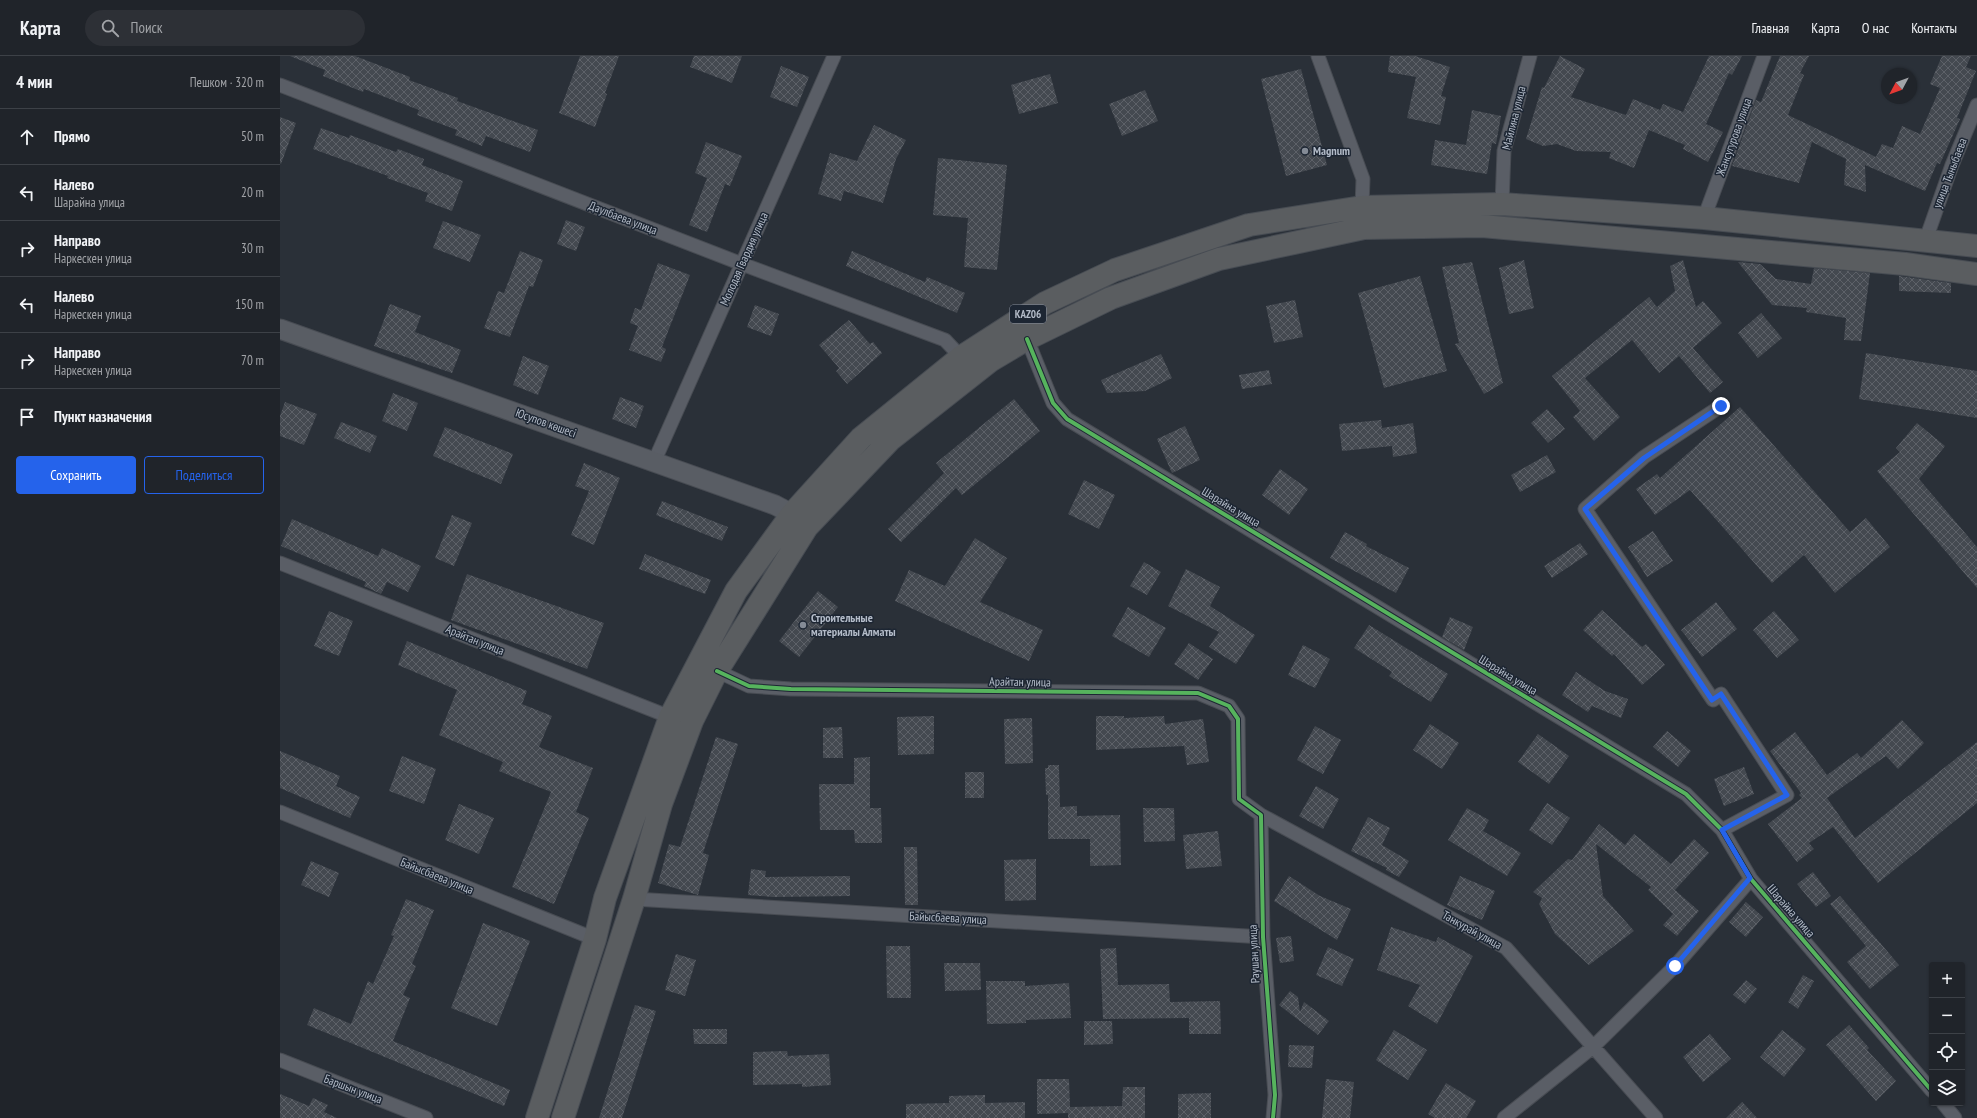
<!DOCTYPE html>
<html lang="ru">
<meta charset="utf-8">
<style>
:root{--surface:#20242a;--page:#2d3036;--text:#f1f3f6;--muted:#a2a4a8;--line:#3d4147;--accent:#2563eb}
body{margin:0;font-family:"PT Sans Narrow",sans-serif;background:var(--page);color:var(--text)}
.controls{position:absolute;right:12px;bottom:12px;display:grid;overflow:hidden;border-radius:4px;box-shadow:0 1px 3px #0004}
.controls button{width:36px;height:36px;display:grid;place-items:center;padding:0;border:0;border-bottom:1px solid var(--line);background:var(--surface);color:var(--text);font:20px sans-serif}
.compass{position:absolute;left:1601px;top:12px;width:36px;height:36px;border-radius:50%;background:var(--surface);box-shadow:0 1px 3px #0004;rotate:229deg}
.stop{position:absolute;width:12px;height:12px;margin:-9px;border:3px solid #2563eb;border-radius:50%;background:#fff}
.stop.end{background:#2563eb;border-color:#fff;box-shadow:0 1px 4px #0008}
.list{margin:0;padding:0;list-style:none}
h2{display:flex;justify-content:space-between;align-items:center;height:52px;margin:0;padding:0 16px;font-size:17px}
h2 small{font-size:13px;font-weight:400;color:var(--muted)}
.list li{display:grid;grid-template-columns:26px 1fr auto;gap:12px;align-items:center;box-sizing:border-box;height:56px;padding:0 16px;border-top:1px solid var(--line)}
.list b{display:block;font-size:15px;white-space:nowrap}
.list p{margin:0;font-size:13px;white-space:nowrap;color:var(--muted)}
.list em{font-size:13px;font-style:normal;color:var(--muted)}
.actions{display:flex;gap:8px;padding:12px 16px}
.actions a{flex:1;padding:9px 0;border:1px solid var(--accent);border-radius:4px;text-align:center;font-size:14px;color:var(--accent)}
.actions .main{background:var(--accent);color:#fff}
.icon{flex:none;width:22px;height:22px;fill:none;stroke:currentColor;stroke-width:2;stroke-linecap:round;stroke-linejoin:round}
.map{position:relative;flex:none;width:1697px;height:1062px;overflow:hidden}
header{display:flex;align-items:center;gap:24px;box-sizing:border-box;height:56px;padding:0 20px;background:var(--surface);border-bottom:1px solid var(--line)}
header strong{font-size:19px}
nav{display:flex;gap:22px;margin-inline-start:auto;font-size:14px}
.search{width:280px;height:36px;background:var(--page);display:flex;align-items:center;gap:10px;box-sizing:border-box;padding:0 14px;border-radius:22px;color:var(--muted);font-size:15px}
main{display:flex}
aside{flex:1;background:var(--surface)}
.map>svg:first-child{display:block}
.building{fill:url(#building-cross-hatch)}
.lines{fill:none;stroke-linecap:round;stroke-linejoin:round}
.street-casing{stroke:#484c53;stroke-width:15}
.secondary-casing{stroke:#484c53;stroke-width:21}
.highway-casing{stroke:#474c53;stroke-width:24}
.street{stroke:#5a5e66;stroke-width:13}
.secondary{stroke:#595d64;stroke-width:19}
.highway{stroke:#5a5d60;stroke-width:22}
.cycleway-casing{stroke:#1d2633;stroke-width:6}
.cycleway{stroke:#56b35d;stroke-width:4}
.route{stroke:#2563eb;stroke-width:5}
.poi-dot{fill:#848b96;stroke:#1d2633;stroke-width:1.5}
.labels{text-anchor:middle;stroke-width:3;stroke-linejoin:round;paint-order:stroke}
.shield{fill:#1d2633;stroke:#878f9c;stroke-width:1}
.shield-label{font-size:11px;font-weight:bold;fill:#b4bcc9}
.street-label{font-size:12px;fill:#b4bcc9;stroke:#1d2633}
.poi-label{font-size:12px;font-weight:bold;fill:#b4bcc9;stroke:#1d2633;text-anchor:start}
</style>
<header>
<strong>Карта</strong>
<div class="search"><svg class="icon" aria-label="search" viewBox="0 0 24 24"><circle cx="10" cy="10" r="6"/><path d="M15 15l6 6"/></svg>Поиск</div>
<nav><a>Главная</a><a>Карта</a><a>О нас</a><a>Контакты</a></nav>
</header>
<main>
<aside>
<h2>4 мин<small>Пешком · 320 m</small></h2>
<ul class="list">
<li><svg class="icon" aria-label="ahead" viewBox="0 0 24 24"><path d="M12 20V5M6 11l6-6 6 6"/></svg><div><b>Прямо</b></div><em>50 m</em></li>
<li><svg class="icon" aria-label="left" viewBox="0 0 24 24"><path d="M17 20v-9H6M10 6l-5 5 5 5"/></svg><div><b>Налево</b><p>Шарайна улица</p></div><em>20 m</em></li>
<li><svg class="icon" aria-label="right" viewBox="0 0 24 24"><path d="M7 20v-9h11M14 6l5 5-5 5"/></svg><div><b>Направо</b><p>Наркескен улица</p></div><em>30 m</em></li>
<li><svg class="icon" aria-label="left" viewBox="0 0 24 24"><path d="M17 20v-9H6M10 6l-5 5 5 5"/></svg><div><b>Налево</b><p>Наркескен улица</p></div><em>150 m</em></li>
<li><svg class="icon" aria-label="right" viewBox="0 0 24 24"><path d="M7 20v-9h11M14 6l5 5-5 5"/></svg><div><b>Направо</b><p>Наркескен улица</p></div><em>70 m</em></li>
<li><svg class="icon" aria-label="arrive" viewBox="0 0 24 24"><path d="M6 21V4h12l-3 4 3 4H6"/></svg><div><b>Пункт назначения</b></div></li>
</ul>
<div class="actions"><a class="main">Сохранить</a><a>Поделиться</a></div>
</aside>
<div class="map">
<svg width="1697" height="1062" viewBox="0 0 1697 1062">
<defs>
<pattern id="building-cross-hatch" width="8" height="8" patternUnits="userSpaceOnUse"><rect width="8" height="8" fill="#444950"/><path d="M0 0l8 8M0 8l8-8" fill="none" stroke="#5d6168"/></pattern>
</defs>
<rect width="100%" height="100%" fill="#2a3038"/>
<path class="building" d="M 10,0 L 75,0 L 130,21 L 129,24 L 178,42 L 177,45 L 258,74 L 250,96 L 206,80 L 202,90 L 175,79 L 177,74 L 137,59 L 139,54 L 84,33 L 83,36 L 43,20 L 45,14 Z
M 300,0 L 339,0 L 325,37 L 327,38 L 315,71 L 279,57 Z
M 414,0 L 462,0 L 452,27 L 410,11 Z
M 1110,0 L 1135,0 L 1170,11 L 1161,40 L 1166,41 L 1160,69 L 1127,62 L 1136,21 L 1108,16 Z
M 1280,0 L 1305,13 L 1291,41 L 1346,59 L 1353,43 L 1380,54 L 1383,48 L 1403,56 L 1429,0 L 1462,0 L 1452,19 L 1449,17 L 1426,68 L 1443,76 L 1428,106 L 1403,93 L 1405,89 L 1369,74 L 1354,112 L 1329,102 L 1331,96 L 1296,95 L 1277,88 L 1263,90 L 1246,83 L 1262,31 L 1264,32 Z
M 1500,0 L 1529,0 L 1520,17 L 1524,19 L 1508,59 L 1596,101 L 1602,88 L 1613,92 L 1622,70 L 1640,78 L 1660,32 L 1650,28 L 1662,0 L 1691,0 L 1686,11 L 1696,15 L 1677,62 L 1680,63 L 1660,108 L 1657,107 L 1645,135 L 1585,109 L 1586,136 L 1564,129 L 1566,103 L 1532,86 L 1519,127 L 1452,110 L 1476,44 L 1481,46 Z
M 501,10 L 529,21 L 517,51 L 490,41 Z
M 1021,13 L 1047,109 L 1006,120 L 981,23 Z
M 770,18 L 778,47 L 739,58 L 731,29 Z
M 865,34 L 878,65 L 842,80 L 829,48 Z
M 1192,54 L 1221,60 L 1216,88 L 1212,87 L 1207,118 L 1151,109 L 1155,84 L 1186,89 Z
M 0,61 L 16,67 L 1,108 L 0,107 Z
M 594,69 L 626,84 L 616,103 L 603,147 L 564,135 L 561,145 L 538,138 L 550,97 L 577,105 Z
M 41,72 L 69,82 L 70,79 L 116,96 L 118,93 L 144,103 L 142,109 L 183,125 L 172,155 L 145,145 L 148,137 L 107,122 L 108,120 L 33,93 Z
M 426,86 L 462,100 L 450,130 L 445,128 L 427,176 L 409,169 L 427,122 L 415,117 Z
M 658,102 L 727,109 L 717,214 L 684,211 L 688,162 L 653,159 Z
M 286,164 L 305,171 L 296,195 L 277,188 Z
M 163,165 L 201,179 L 190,206 L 153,192 Z
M 240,195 L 263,204 L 253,231 L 249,230 L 230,281 L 204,272 L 218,235 L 224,237 Z
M 572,195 L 645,226 L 647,221 L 685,237 L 677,257 L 566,210 Z
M 1244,204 L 1254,252 L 1229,258 L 1219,212 Z
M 1403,204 L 1416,251 L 1423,245 L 1442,267 L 1413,292 L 1443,326 L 1430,337 L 1399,300 L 1379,317 L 1352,284 L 1305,322 L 1340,361 L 1314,385 L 1293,361 L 1300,355 L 1272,320 L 1369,241 L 1377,251 L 1395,235 L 1390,210 Z
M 1192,206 L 1223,327 L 1204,338 L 1175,288 L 1179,287 L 1162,211 Z
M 1458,206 L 1480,208 L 1496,223 L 1531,228 L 1534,212 L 1590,217 L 1581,285 L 1564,284 L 1566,262 L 1526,256 L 1527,252 L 1492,249 Z
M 378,207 L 410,219 L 382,291 L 386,293 L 381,306 L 349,294 L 358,270 L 350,267 L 355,252 L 361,254 Z
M 1140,220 L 1167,315 L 1104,332 L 1078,237 Z
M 1619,220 L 1671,227 L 1671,237 L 1619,235 Z
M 1015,244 L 1023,281 L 994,287 L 986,250 Z
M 110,248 L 141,260 L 135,276 L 181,294 L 172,317 L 94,290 Z
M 475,249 L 499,258 L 491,280 L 467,271 Z
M 1481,257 L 1502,282 L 1478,302 L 1458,277 Z
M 569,264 L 590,288 L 593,286 L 602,297 L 567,328 L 556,315 L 559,312 L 539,289 Z
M 1586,297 L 1697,315 L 1697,362 L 1579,343 Z
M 881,298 L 892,322 L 865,335 L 827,337 L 821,324 Z
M 243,300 L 269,310 L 258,339 L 233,329 Z
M 989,314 L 992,328 L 962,333 L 959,319 Z
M 113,337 L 138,347 L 127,375 L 102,365 Z
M 340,341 L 364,350 L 356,372 L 332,363 Z
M 734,343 L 760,375 L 682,439 L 676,432 L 621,486 L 608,473 L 664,417 L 656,407 Z
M 5,346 L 37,358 L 24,389 L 0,380 L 0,360 Z
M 1460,351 L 1570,476 L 1586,462 L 1610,491 L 1555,537 L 1524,499 L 1492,527 L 1410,434 L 1375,459 L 1356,433 L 1377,418 L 1380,422 Z
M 1267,353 L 1285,373 L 1268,387 L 1251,367 Z
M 1101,364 L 1102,372 L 1133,367 L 1137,397 L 1113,401 L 1112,390 L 1062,395 L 1059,368 Z
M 61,366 L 97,380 L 90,397 L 54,382 Z
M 1637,367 L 1665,390 L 1639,423 L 1697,491 L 1697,532 L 1597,415 L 1620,396 L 1616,392 Z
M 905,370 L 920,404 L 892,417 L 877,383 Z
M 165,371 L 233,398 L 221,428 L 153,400 Z
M 1267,399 L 1276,416 L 1240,436 L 1231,419 Z
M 304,407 L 340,422 L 314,489 L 291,479 L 309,435 L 295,430 Z
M 1000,413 L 1028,433 L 1009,459 L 982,439 Z
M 804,424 L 835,439 L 819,473 L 788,458 Z
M 382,445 L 448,471 L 442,485 L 376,459 Z
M 172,459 L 192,467 L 174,510 L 155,502 Z
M 12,463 L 98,500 L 102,492 L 141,510 L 128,536 L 107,526 L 101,538 L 84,530 L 86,526 L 1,490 Z
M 1373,475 L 1393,505 L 1367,521 L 1348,491 Z
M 1065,476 L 1087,488 L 1086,490 L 1129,512 L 1116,537 L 1050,502 Z
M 695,482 L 727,502 L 700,546 L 763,574 L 749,605 L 615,545 L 629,514 L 665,530 Z
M 1300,487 L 1308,498 L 1272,522 L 1264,510 Z
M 365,498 L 431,524 L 425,538 L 359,513 Z
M 864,506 L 881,516 L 867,539 L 850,530 Z
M 906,513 L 940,531 L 930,550 L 975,579 L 956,608 L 929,591 L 939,576 L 888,550 Z
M 187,518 L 324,567 L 307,613 L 171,564 Z
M 538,535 L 558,551 L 519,601 L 499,585 Z
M 1436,546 L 1457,573 L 1422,601 L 1401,574 Z
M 848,551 L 886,572 L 869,601 L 832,580 Z
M 1322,554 L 1362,591 L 1366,588 L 1385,609 L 1362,629 L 1334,598 L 1332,600 L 1303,574 Z
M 49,555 L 73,565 L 59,600 L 34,590 Z
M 1494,555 L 1519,584 L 1497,602 L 1473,574 Z
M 1170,561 L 1193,571 L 1184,594 L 1162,581 Z
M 1089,569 L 1168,618 L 1151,646 L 1109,620 L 1112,616 L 1074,592 Z
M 127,585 L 247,635 L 242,648 L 272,660 L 259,691 L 313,712 L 296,756 L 309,762 L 274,848 L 232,831 L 271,736 L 219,715 L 223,706 L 159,679 L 177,634 L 118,609 Z
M 909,587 L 933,603 L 918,624 L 894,608 Z
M 1023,589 L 1050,603 L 1035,632 L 1008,619 Z
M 1296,616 L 1325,635 L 1348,643 L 1341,662 L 1312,650 L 1308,656 L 1282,639 Z
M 654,660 L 654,698 L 618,699 L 617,661 Z
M 816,660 L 844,660 L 844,662 L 884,660 L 885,668 L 923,663 L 929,706 L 907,709 L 904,690 L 816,694 Z
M 752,662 L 753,707 L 725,708 L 724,663 Z
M 1622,664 L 1644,687 L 1618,713 L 1606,700 L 1547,742 L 1575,782 L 1697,686 L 1697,747 L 1598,827 L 1553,771 L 1529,787 L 1534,793 L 1517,806 L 1488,768 L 1522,742 L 1519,739 L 1521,737 L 1490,695 L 1515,676 L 1547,719 L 1577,697 L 1581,702 Z
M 1150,668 L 1179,687 L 1162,713 L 1133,694 Z
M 1035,670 L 1061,684 L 1043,718 L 1017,704 Z
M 562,671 L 563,702 L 543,702 L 543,672 Z
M 1387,675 L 1411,695 L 1398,711 L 1373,691 Z
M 1258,678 L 1289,700 L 1269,728 L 1238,706 Z
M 436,681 L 458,688 L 423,797 L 429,799 L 418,839 L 378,827 L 389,788 L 400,791 Z
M 0,695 L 60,720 L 56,730 L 80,741 L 70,762 L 0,732 Z
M 122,700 L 156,713 L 144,748 L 109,735 Z
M 590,701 L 590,752 L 601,752 L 602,787 L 575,787 L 574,774 L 540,774 L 539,728 L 574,728 L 574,702 Z
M 768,709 L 779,709 L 780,751 L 797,750 L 797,760 L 840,759 L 841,809 L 810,810 L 810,783 L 768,783 L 768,739 L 766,739 L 765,712 L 768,712 Z
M 1464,711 L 1474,738 L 1444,750 L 1434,723 Z
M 685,716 L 704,716 L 704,742 L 685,742 Z
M 1036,730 L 1059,743 L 1043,773 L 1019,760 Z
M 1267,747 L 1290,762 L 1272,789 L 1249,774 Z
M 179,748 L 214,762 L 199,798 L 165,784 Z
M 863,752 L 894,752 L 895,785 L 864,786 Z
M 1187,752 L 1209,764 L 1203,775 L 1241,797 L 1227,820 L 1168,784 Z
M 1088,761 L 1110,772 L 1102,789 L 1129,805 L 1119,821 L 1106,814 L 1107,812 L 1071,795 Z
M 1319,768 L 1345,789 L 1354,778 L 1391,808 L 1414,783 L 1429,797 L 1395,834 L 1419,855 L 1397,880 L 1383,869 L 1393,858 L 1368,834 L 1371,831 L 1316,788 L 1323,840 L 1354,875 L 1309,909 L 1275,878 L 1259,848 L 1262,842 L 1253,836 L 1288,803 L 1292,804 Z
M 938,775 L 942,810 L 906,813 L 903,779 Z
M 624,791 L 637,791 L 638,849 L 625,849 Z
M 756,803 L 756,844 L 725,845 L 724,804 Z
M 31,805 L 59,817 L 49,841 L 21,829 Z
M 471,813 L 486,815 L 485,821 L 570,820 L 570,840 L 493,841 L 468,839 Z
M 1533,816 L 1551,840 L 1536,851 L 1517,828 Z
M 1009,820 L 1040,840 L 1071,853 L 1057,884 L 994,845 Z
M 1180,820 L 1215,835 L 1202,864 L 1167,849 Z
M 1560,840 L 1619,909 L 1590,933 L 1567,906 L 1586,890 L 1550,848 Z
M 126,843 L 154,854 L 132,908 L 136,910 L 123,939 L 130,942 L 113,985 L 230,1034 L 224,1050 L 27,969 L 34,952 L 71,968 L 88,925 L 93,928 L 114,880 L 111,879 Z
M 1466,846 L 1483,861 L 1466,881 L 1449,866 Z
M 203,867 L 250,885 L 217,970 L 171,952 Z
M 1111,871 L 1156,886 L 1158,881 L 1193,900 L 1157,968 L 1128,950 L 1140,929 L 1097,914 Z
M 1011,880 L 1014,905 L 1000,907 L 996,882 Z
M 606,890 L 630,890 L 631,942 L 607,942 Z
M 1048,891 L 1074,903 L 1062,930 L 1036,919 Z
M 836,892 L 838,929 L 889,928 L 890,946 L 940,945 L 941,978 L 909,978 L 909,962 L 823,963 L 820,893 Z
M 396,898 L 416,904 L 405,940 L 385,934 Z
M 664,907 L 700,907 L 701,934 L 665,935 Z
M 1523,919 L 1534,925 L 1518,953 L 1508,946 Z
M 1466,924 L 1477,933 L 1465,948 L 1453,939 Z
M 706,925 L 745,925 L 745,930 L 789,927 L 791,962 L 746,964 L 746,967 L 707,968 Z
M 1010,935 L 1018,941 L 1020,956 L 1024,946 L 1049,965 L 1038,979 L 999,949 Z
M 355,949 L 376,955 L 342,1062 L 319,1062 Z
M 804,965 L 832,965 L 833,988 L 804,989 Z
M 1569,969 L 1589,992 L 1587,994 L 1616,1025 L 1596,1045 L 1546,989 Z
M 413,973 L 447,973 L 447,988 L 414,988 Z
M 1114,974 L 1147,994 L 1128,1024 L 1096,1004 Z
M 1502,974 L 1526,993 L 1504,1021 L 1480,1001 Z
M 1430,978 L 1451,1003 L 1423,1026 L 1403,1001 Z
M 1009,989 L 1034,990 L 1032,1012 L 1008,1011 Z
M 507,995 L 508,1000 L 549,998 L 551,1029 L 522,1031 L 522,1028 L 473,1029 L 473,996 Z
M 757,1023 L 789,1023 L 790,1051 L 842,1050 L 843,1031 L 865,1031 L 865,1062 L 788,1062 L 788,1057 L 757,1058 Z
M 1046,1023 L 1074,1026 L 1070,1062 L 1042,1062 Z
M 1166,1027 L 1196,1045 L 1186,1062 L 1155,1062 L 1148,1058 Z
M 931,1037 L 931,1062 L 898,1062 L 898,1038 Z
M 0,1038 L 29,1050 L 33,1042 L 48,1049 L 44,1056 L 57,1062 L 0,1062 Z
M 705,1039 L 705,1047 L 745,1046 L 745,1062 L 626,1062 L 626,1048 L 669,1047 L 669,1040 Z
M 1462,1046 L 1477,1062 L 1446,1062 Z"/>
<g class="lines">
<g class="street-casing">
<path id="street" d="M 1038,0 L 1083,123 L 1082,151
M 0,29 L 462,208 L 665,284 L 681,301
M 1222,148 L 1224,95 L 1250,0
M 1424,162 L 1484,0
M 1645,186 L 1672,109 L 1697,49
M 747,283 L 773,347 L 787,363 L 1406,738 L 1442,774 L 1471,823 L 1652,1035
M 1441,350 L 1364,401 L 1305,453 L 1433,644 L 1441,638 L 1507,739 L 1442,774
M 374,406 L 554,0
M 0,507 L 390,661
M 437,615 L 469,630 L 511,633 L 918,637 L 949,650 L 958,663 L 959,743 L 981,759 L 983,881 L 995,1039 L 993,1062
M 0,756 L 315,883
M 981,759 L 1226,892 L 1376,1062
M 354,843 L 983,881
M 0,1004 L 146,1062
M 1663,1047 L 1675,1062
M 1224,1062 L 1313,991 L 1395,910 L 1471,823"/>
</g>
<g class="secondary-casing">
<path id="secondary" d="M 0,273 L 495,449 L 512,458 L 523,468"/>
</g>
<g class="highway-casing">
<path id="highway" d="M 257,1062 L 315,883 L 325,842 L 390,661 L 456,535 L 512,458 L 581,382 L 681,301 L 765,247 L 835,214 L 969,169 L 1082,151 L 1222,148 L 1424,162 L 1697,190
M 283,1062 L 354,843 L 381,748 L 412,665 L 437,615 L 527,471 L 611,383 L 710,305 L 747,283 L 831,242 L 939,203 L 1084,172 L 1202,170 L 1625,208 L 1697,218"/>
</g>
<use href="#street" class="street"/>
<use href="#secondary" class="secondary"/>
<use href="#highway" class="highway"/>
<g class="cycleway-casing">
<path id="cycleway" d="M 747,283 L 773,347 L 787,363 L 1406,738 L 1442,774 L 1471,823 L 1652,1035
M 437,615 L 469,630 L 511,633 L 918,637 L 949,650 L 958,663 L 959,743 L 981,759 L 983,881 L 995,1039 L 993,1062"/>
</g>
<use href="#cycleway" class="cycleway"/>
</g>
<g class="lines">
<path class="route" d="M 1395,910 L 1470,822 L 1442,774 L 1507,739 L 1441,638 L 1432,644 L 1305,453 L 1364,402 L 1441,350"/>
</g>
<g class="poi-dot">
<circle cx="1025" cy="95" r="4"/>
<circle cx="523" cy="569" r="4"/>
</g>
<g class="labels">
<rect class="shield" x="730" y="249" width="36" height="18" rx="3"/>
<g class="shield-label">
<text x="748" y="262">KАZ06</text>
</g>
<g class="street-label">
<text transform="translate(1234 62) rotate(-76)" y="4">Майлина улица</text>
<text transform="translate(1454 81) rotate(-70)" y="4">Жансугурова улица</text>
<text transform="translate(1670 117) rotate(-69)" y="4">улица Тыныбаева</text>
<text transform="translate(343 162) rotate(21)" y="4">Даулбаева улица</text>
<text transform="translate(464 203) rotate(-66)" y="4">Молодая Гвардия улица</text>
<text transform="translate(266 367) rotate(20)" y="4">Юсупов көшесі</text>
<text transform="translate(951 451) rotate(31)" y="4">Шарайна улица</text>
<text transform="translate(195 584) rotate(22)" y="4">Арайтан улица</text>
<text transform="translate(1228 619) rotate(31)" y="4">Шарайна улица</text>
<text transform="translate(740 626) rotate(1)" y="4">Арайтан улица</text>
<text transform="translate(157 820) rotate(22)" y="4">Байысбаева улица</text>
<text transform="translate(1511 855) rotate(49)" y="4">Шарайна улица</text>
<text transform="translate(668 862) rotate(3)" y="4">Байысбаева улица</text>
<text transform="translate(1192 874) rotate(29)" y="4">Танкурай улица</text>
<text transform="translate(974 898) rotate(-93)" y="4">Раушан улица</text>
<text transform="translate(73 1033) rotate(21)" y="4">Баршын улица</text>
</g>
<g class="poi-label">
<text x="1033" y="99">Magnum</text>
<text x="531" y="566">Строительные<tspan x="531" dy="14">материалы Алматы</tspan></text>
</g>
</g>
</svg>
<div class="controls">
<button>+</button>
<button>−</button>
<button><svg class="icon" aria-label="locate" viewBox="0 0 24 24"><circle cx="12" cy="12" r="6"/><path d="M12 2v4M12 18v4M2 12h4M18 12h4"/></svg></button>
<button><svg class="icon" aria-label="layers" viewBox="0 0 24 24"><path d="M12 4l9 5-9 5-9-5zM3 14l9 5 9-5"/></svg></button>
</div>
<svg class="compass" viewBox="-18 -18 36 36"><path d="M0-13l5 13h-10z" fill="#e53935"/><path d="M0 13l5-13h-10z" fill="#a2a4a8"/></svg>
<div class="stop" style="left:1395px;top:910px"></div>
<div class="stop end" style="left:1441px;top:350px"></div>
</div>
</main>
